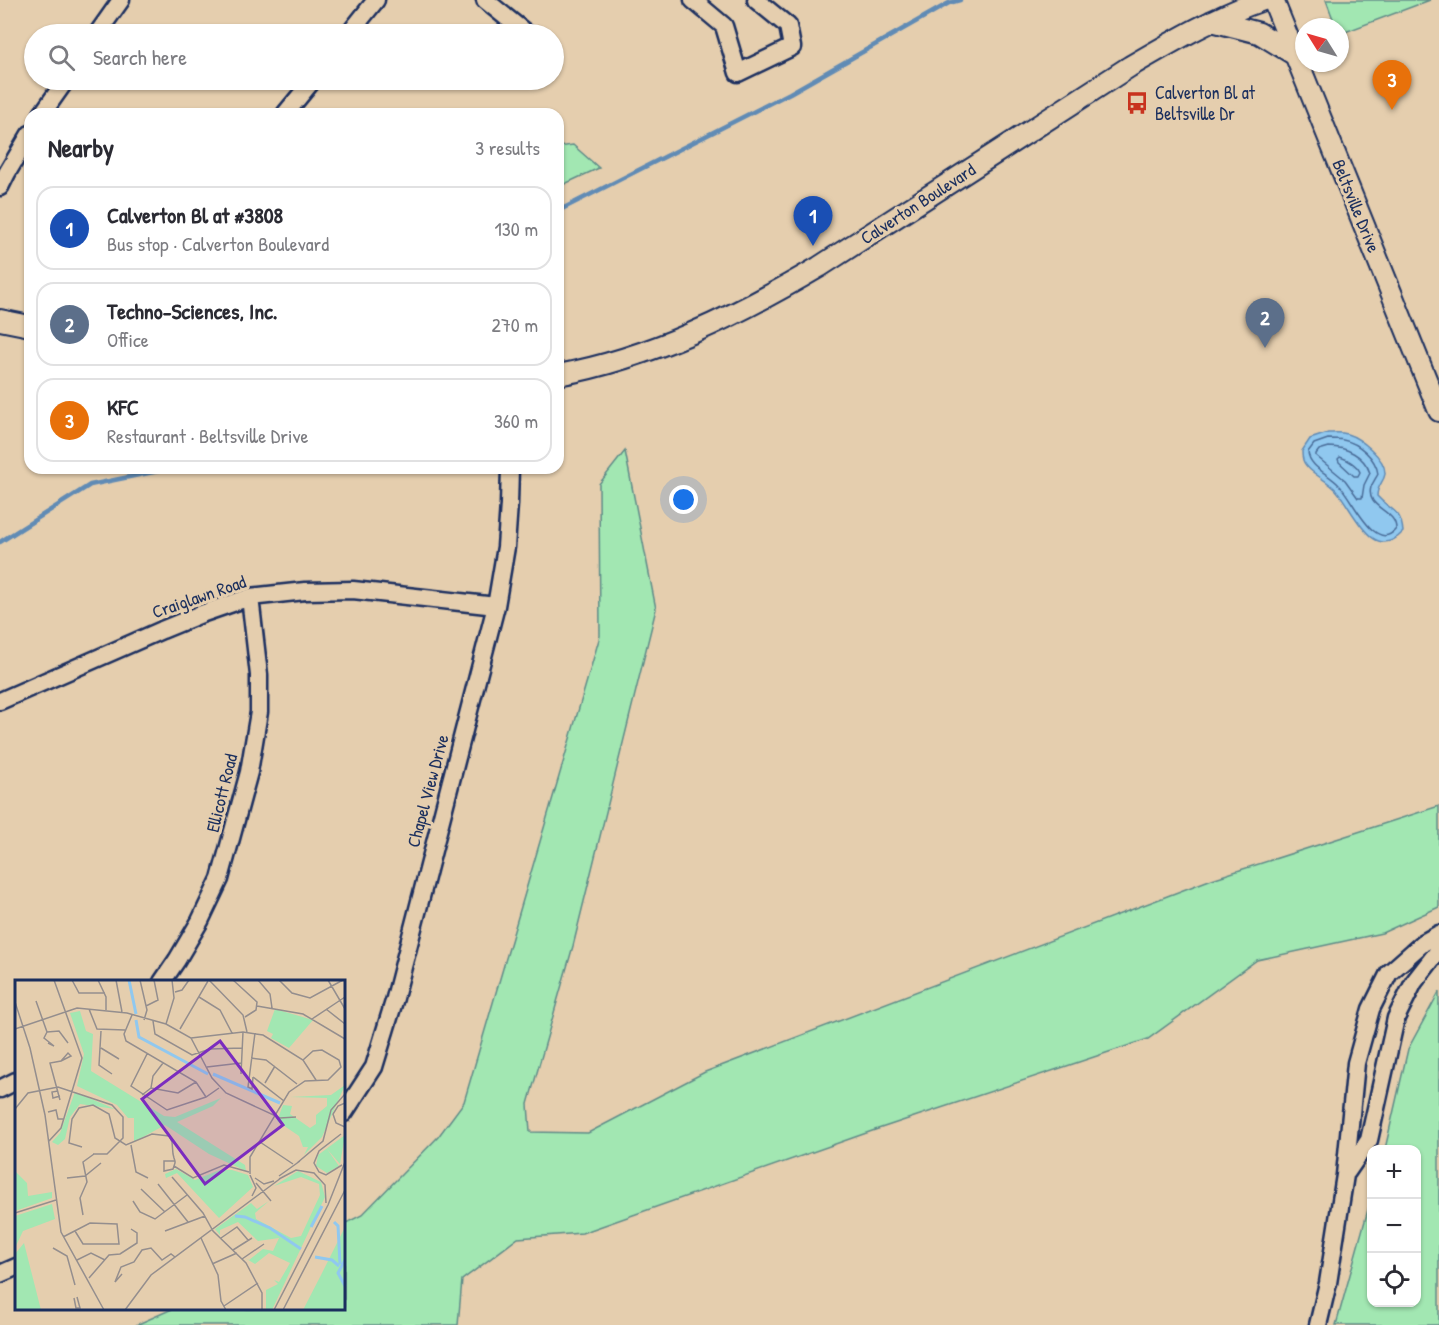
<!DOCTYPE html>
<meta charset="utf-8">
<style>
:root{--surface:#fff;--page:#f2f2f3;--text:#2b2b33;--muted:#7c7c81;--line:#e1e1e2;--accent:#c8321e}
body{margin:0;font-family:"Patrick Hand",sans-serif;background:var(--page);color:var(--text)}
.controls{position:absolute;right:18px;bottom:18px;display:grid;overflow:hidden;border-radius:12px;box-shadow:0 2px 4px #0004}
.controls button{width:54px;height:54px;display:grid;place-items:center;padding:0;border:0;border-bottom:2px solid var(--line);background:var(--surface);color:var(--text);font:30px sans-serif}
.compass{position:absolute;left:1295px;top:18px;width:54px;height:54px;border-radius:50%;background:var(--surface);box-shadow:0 2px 4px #0004;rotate:307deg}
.you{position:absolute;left:684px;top:500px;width:21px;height:21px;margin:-15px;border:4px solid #fff;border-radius:50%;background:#1a73e8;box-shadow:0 0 0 9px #1a73e833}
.badge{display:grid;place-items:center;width:39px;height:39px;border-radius:50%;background:var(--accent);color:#fff;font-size:20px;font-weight:700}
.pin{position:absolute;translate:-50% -50px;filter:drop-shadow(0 2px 3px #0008)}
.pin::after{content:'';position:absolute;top:32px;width:21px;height:18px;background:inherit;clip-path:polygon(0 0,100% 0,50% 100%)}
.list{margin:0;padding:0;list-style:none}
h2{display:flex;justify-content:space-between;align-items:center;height:78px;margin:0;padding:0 24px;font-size:26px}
h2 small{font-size:20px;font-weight:400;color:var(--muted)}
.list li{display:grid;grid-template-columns:39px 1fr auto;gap:18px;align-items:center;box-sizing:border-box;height:84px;margin:0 12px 12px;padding:0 12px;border:2px solid var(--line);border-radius:18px}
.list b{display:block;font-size:22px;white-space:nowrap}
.list p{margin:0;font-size:20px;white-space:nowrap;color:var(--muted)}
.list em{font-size:20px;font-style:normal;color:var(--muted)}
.icon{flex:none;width:33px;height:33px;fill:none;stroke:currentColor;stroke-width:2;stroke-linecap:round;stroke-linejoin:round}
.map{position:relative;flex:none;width:1439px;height:1325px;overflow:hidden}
.search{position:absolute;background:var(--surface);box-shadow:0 2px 4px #0004;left:24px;top:24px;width:540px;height:66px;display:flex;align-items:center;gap:15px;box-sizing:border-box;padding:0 21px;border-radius:33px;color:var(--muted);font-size:22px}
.panel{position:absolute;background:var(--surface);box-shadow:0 2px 4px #0004;left:24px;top:108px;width:540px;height:366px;border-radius:18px}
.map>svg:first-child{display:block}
.green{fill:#a2e7b2;stroke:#5e8b88;stroke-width:1.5}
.water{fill:#90c8ef;stroke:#618bb5;stroke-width:1.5}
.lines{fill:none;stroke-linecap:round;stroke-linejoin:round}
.shore{stroke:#4a6c98;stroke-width:1.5}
.stream{stroke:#618bb5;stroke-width:4.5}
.minor-casing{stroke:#1b2f5e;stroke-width:21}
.tertiary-casing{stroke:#1b2f5e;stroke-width:24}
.minor{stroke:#e5ceae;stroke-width:16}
.tertiary{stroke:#e5ceae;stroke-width:20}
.labels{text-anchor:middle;stroke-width:6;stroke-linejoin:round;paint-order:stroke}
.poi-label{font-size:18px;fill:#1b2f5e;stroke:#e5ceae;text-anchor:start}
.street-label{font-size:18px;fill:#1b2f5e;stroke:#e5ceae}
.inset-river{fill:none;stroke:#90c8ef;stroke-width:3}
.inset-road{fill:none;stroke:#948e8e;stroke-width:1.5}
.view{fill:#7b2cbf;fill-opacity:0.15;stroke:#7b2cbf;stroke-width:3}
.inset-edge{fill:none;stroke:#1b2f5e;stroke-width:3}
</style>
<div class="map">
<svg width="1439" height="1325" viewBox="0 0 1439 1325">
<rect width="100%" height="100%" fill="#e5ceae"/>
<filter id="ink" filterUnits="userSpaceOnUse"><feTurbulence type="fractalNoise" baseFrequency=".0167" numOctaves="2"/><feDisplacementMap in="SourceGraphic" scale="12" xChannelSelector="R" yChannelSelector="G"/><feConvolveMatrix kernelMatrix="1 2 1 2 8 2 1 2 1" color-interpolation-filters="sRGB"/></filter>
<g filter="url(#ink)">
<path class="green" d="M 1326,0 L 1430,0 L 1340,34 L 1340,27 L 1336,27 Z
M 573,145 L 599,168 L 558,187 L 558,147 Z
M 625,451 L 656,609 L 573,946 L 528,1104 L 530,1132 L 588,1133 L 705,1072 L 1212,879 L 1439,806 L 1439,907 L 1382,933 L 1257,960 L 1148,1039 L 875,1130 L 582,1233 L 518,1238 L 462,1280 L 458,1325 L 136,1325 L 172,1309 L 344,1308 L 344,1224 L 362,1215 L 438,1137 L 464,1102 L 600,636 L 599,484 Z
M 1439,992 L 1439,1325 L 1336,1325 L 1371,1199 L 1372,1302 L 1416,1302 L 1416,1150 L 1385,1149 L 1408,1049 Z"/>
<path class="water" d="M 1328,433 C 1334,433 1341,432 1347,434 C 1360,438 1386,458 1385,474 C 1384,482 1377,485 1377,496 C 1390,511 1401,508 1403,532 C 1373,564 1354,511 1337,491 C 1329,481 1307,472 1303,460 C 1302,457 1302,454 1302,451 L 1310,439 Z"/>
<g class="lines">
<path class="shore" d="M 1328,439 C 1333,439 1339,439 1343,440 C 1359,443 1376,458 1378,474 C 1376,478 1373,482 1371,487 C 1365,509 1396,509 1396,529 C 1375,555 1352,497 1339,485 C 1329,474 1309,467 1308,452 L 1314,444 Z
M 1329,447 C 1346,447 1364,455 1370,473 L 1364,485 L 1362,498 L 1358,498 L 1345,480 L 1316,456 L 1316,454 L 1319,450 Z
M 1340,457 C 1347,459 1357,465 1360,472 L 1358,476 L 1354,476 L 1339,462 L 1338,459 Z"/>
<path class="stream" d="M 558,211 L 790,93 L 949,3 L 960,0
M 0,542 L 90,485 L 173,468"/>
<g class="minor-casing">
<path id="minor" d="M 485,0 L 527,34
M 693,0 L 724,26 L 738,73 L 792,47 L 788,26 L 756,0
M 97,34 L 121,0
M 349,34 L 376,0
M 42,114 L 66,80
M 285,114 L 313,80
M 0,187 L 7,173 L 30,134
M 0,701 L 162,630 L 201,614 L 250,597 L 305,591 L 353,590 L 496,606
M 162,982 L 177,960 L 200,921 L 220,879 L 249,772 L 259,712 L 259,675 L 250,597
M 0,1089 L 16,1081
M 344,1113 L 374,1067 L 395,998 L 496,606 L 506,547 L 509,504 L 510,468
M 1347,1172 L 1369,1140 L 1396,1018 L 1414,982 L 1439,950
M 0,1274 L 16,1267
M 1318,1325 L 1328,1283 L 1345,1175 L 1356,1063 L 1371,1009 L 1389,973 L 1423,943 L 1439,934"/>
</g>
<g class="tertiary-casing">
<path id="tertiary" d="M 1273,0 L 1439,411
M 1212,21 L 1259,33 L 1295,55
M 0,320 L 30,326
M 558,375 C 651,358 738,315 819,267 L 1129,67 C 1172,42 1216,16 1263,0"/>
</g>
<use href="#minor" class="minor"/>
<use href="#tertiary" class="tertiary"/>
</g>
</g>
<defs>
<g id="bus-bare" transform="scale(1.8)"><path d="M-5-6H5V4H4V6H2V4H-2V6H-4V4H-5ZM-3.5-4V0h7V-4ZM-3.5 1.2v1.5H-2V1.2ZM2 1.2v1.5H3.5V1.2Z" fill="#c8321e" stroke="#e5ceae" stroke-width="2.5" paint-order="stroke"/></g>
</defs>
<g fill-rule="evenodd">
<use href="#bus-bare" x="1137" y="103"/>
</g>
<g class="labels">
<g class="poi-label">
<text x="1155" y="99">Calverton Bl at<tspan x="1155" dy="21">Beltsville Dr</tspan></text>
</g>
<g class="street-label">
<text transform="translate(918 204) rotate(-33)" y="6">Calverton Boulevard</text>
<text transform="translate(1356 206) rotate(68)" y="6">Beltsville Drive</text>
<text transform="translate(199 597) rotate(-19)" y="6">Craiglawn Road</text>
<text transform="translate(428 791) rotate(-75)" y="6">Chapel View Drive</text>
<text transform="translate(222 793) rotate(-76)" y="6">Ellicott Road</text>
</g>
</g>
<g transform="translate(15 980)">
<rect width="330" height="330" fill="#e5ceae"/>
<path d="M 260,29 L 298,40 L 274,68 L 256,58 L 258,54 L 252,51 ZM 65,31 L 71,51 L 78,54 L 76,91 L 149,136 L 160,137 L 206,118 L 198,126 L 162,142 L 230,185 L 231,191 L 194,174 L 150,145 L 119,162 L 119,138 L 113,138 L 102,125 L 62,106 L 69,74 L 55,33 ZM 330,105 L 307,157 L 289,175 L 293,167 L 288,167 L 284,156 L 262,141 L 268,125 L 277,126 L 275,134 L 295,148 L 301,144 L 301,135 L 312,126 L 312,118 L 275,117 L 316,115 ZM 60,112 L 100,129 L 65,124 L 55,137 L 50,159 L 43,165 L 37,162 L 45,153 ZM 330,155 L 325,184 L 312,169 L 324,186 L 312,193 L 301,186 L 303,175 ZM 161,189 L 180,200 L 205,190 L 217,190 L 233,195 L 238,207 L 204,238 L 162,193 L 151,198 L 150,194 ZM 0,191 L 12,203 L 13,216 L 37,212 L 37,218 L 0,231 ZM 283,191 L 306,202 L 310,217 L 257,330 L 251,330 L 251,310 L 263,304 L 259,300 L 264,302 L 275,283 L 254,273 L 240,284 L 230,278 L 234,280 L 248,269 L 258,271 L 264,258 L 243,261 L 223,242 L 205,250 L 205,255 L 200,249 L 236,223 L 242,229 L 254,221 L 240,233 L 241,239 L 276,258 L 286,256 L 305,215 L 304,204 L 286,197 L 259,206 ZM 37,224 L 40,239 L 8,251 L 0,268 L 0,236 ZM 330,247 L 330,330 L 288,330 L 305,297 ZM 9,263 L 26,330 L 0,330 L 0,274 Z" fill="#a2e7b2"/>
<path class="inset-river" d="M 114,0 L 121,34M 121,40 L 124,57 L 193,94M 198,94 L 265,123M 220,236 L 230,237 L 255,248 L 286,269M 319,242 L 323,246 L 325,284M 296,247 L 307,226M 300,277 L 317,280 L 324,286M 330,280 L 323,293 L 330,306"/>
<path class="inset-road" d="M 57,0 L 64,13 L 90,13M 83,0 L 91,17 L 91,30M 101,0 L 107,32M 125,0 L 132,30 L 129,40M 194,0 L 228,35 L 232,52M 218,0 L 242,22 L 241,30 L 230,37M 243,0 L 255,14 L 257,28M 264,0 L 277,13 L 295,18 L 328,0M 313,0 L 330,29M 160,12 L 167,10 L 174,0M 184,17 L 205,30 L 217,53M 21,21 L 32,52 L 29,58 L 39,66 L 33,63M 0,22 L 15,68 L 30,135 L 46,252 L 89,330M 131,26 L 143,20 L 139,0M 242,26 L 288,34 L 330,59M 74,29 L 82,49 L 110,50M 311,29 L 330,44M 117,35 L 109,54 L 111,61 L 181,102 L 191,117M 297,39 L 330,17M 138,41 L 140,54 L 177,75 L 195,69 L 227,68M 151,44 L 159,18 L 157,0M 0,49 L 62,28 L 112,33 L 151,44 L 176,58 L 197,98 L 211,113 L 265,138 L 281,137M 165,49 L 193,1M 86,51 L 84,85 L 97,94M 32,52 L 44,51 L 53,63M 176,58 L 228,52 L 248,55 L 288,80 L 301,100M 86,68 L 104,79M 132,74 L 116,106 L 152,130 L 191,117 L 204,108M 236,78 L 251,80 L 282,104M 192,87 L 226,83M 226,94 L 228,52M 238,97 L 237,109 L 233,107 L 240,53M 238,97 L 269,121M 250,103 L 260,86M 136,108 L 138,96 L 148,83M 43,111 L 37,112 L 38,118 L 45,116M 127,115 L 136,108 L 163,113 L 181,102M 45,120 L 35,83 L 46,81 L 53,73 L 56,76 L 46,81M 330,123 L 323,126 L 318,134 L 321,143 L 330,147M 0,129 L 13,113 L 43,107 L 97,125 L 108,137 L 108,158 L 92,174 L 78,174M 33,132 L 41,130 L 43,139 L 49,139M 326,154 L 304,171 L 299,183 L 304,192 L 311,195 L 327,185M 34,161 L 46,148 L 67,78 L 39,0M 245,162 L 278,184M 116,165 L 121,192 L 133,198M 67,167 L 54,163 L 57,139 L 64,128 L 78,125 L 94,134 L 100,158 L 111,165 L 137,154 L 154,156 L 157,162 L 158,174 L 159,178 L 160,181 L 160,183 L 158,189 L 149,191 L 149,181 L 160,181M 282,183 L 308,161 L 316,130 L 330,114M 159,186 L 178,198 L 209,185 L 234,192M 235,194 L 235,177 L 274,112 L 290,101 L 313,100 L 326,87 L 324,80 L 307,70 L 298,71 L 288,80M 235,195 L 241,208 L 237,216M 264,196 L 285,181M 157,197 L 188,233 L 198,251 L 231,283 L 247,313 L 247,330M 52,198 L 70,196 L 86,183M 240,198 L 249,204 L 259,201M 264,199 L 281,190 L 299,193 L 310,205 L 311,223M 241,203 L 256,221M 143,204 L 173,242M 126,209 L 150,232M 118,221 L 125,232 L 140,239 L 172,215M 0,233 L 41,220M 68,235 L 65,218 L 72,202 L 68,182 L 79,174M 150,251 L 190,236M 48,257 L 75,243 L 102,244 L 104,264 L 68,264 L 60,251M 186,258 L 203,295 L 206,321 L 211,330M 206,258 L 222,247 L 233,260M 38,268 L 52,276 L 60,305M 218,270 L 237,258M 227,279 L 249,264M 62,280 L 76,273 L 90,280M 197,284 L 222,273M 107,294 L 100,302 L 106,287 L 119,282 L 127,270 L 136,268 L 147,280 L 156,274 L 160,277M 74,298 L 94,275 L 105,274 L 122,263 L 122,253 L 116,249M 59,318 L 61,328 L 65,328 L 62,317M 209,326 L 243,303M 110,330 L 136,295 L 266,198M 259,330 L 313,225 L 330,182M 268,330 L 330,210"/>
<path class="view" d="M 205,61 L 268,145 L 190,204 L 127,119 Z"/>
<rect width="330" height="330" class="inset-edge"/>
</g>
</svg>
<div class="controls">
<button>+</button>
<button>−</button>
<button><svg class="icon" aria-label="locate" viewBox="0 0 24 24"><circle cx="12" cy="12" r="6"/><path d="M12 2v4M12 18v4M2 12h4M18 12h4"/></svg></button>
</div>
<svg class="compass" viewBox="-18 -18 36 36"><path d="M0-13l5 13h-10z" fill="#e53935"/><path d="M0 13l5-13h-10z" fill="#7c7c81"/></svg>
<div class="you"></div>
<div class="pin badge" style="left:813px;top:246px;background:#1a4fb4">1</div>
<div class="pin badge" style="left:1265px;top:348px;background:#5c6f8a">2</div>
<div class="pin badge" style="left:1392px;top:110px;background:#e8710a">3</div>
<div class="search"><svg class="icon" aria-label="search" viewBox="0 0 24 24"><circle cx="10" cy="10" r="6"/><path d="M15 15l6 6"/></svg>Search here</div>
<section class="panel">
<h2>Nearby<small>3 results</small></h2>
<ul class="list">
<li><span class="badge" style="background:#1a4fb4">1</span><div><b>Calverton Bl at #3808</b><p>Bus stop · Calverton Boulevard</p></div><em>130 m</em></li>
<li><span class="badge" style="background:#5c6f8a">2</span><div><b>Techno-Sciences, Inc.</b><p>Office</p></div><em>270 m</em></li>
<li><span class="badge" style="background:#e8710a">3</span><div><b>KFC</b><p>Restaurant · Beltsville Drive</p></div><em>360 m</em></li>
</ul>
</section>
</div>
